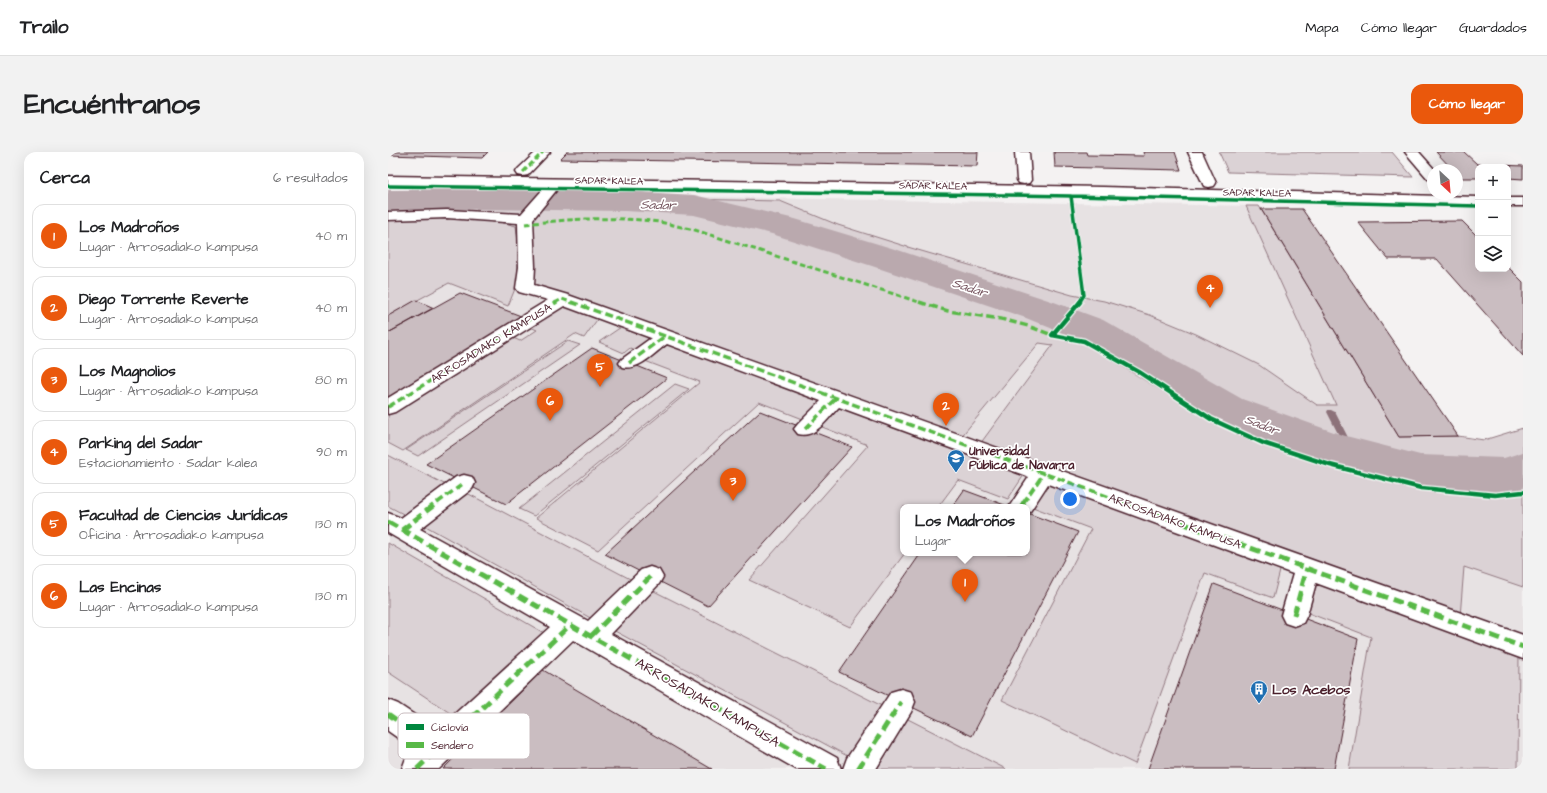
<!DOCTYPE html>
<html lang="es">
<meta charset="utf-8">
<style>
:root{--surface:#fff;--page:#f2f2f2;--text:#202124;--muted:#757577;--line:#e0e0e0;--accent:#ea580c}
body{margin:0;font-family:"Architects Daughter",sans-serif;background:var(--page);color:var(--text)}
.controls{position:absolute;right:12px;top:12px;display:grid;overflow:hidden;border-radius:8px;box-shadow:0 4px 16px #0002}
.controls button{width:36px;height:36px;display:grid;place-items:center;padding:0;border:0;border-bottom:1px solid var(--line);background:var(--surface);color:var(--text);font:20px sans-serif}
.compass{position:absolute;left:1039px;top:12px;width:36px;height:36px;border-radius:50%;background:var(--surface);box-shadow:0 4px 16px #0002;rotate:154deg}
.you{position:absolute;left:682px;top:347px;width:14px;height:14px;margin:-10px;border:3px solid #fff;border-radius:50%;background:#1a73e8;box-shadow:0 0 0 6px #1a73e833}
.badge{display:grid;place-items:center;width:26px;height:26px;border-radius:50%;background:var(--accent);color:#fff;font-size:13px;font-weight:700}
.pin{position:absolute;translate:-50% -33px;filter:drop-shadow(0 1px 2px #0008)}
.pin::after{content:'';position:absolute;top:21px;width:14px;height:12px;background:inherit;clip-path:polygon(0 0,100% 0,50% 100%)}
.popup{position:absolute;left:512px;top:352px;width:130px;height:52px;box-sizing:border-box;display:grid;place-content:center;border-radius:8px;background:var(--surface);filter:drop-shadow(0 1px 3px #0005);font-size:13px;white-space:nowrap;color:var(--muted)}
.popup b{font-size:15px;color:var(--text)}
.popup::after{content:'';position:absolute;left:50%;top:100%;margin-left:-8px;border:8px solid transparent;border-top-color:var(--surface)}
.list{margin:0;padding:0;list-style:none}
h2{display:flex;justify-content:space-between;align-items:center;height:52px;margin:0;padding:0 16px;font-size:17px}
h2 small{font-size:13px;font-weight:400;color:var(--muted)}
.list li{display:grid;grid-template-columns:26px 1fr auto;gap:12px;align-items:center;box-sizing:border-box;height:64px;margin:0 8px 8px;padding:0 8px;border:1px solid var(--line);border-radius:12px}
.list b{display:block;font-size:15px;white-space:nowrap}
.list p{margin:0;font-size:13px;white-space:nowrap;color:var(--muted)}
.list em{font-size:13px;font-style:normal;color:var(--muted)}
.icon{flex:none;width:22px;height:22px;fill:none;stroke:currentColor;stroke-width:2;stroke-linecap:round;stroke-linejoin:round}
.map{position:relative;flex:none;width:1135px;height:617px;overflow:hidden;border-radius:12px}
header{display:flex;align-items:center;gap:24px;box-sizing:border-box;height:56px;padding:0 20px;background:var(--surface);border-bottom:1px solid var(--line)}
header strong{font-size:19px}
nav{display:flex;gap:22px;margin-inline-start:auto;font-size:14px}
.intro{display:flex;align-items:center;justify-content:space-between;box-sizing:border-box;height:96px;padding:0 24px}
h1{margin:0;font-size:28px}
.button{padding:10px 18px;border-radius:12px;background:var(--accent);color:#fff;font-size:14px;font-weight:700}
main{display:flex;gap:24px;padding:0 24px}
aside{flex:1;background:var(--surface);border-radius:12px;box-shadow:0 4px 16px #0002}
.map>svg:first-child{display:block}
.built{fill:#e7e2e3;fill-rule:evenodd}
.green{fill:#dbd2d5;stroke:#927880}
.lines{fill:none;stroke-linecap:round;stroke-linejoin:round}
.stream{fill:#8d727a;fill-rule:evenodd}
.river{fill:#baa9ae;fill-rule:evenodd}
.building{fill:#cabdc1;stroke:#4a1f2b}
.minor-casing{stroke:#4a1f2b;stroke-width:3}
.minor{fill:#fff;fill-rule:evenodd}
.quiet-far2{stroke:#58b947;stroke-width:3;stroke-dasharray:5.5 3;stroke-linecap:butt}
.quiet-far1{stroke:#58b947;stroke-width:3.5;stroke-dasharray:8 3.5;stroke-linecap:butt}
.quiet{stroke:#58b947;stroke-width:5;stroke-dasharray:10 5;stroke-linecap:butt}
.cycleway-far1-casing{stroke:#fff;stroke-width:5}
.cycleway-casing{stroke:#fff;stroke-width:7}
.cycleway-far1{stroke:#00873e;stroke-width:3.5}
.cycleway{stroke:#00873e;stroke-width:4.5}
.labels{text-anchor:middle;stroke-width:3.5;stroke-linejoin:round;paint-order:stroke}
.far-street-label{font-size:10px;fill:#4a1f2b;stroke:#fff}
.street-label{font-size:12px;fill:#4a1f2b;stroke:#fff}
.poi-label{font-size:12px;font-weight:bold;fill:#4a1f2b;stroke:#fff;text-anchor:start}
.water-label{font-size:13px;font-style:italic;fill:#714f59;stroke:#fff}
.near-poi-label{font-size:14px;font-weight:bold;fill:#4a1f2b;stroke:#fff;text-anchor:start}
.near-street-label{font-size:14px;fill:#4a1f2b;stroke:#fff}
.key{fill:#fff;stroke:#c9bcbf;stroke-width:1}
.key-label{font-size:11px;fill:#4a1f2b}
</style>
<header>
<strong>Trailo</strong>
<nav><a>Mapa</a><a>Cómo llegar</a><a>Guardados</a></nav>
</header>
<div class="intro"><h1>Encuéntranos</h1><a class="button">Cómo llegar</a></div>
<main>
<aside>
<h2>Cerca<small>6 resultados</small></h2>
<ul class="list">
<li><span class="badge">1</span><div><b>Los Madroños</b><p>Lugar · Arrosadiako kampusa</p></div><em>40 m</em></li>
<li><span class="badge">2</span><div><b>Diego Torrente Reverte</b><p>Lugar · Arrosadiako kampusa</p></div><em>40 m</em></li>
<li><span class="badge">3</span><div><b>Los Magnolios</b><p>Lugar · Arrosadiako kampusa</p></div><em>80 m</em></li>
<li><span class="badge">4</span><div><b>Parking del Sadar</b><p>Estacionamiento · Sadar kalea</p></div><em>90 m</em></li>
<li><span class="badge">5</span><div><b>Facultad de Ciencias Jurídicas</b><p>Oficina · Arrosadiako kampusa</p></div><em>130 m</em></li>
<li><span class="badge">6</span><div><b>Las Encinas</b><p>Lugar · Arrosadiako kampusa</p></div><em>130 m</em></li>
</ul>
</aside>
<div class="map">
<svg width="1135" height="617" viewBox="0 0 1135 617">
<rect width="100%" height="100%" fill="#f4f2f2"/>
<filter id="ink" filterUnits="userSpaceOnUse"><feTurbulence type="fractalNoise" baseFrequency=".025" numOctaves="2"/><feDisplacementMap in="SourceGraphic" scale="8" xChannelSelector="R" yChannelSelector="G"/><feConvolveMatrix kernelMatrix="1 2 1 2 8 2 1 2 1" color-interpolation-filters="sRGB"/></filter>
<g filter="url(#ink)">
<path class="built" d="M 0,40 L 871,54 L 1011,285 L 1070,284 L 1096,288 L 1135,276 L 1135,617 L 0,617 ZM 515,355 L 639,355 L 639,401 L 515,401 Z"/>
<path class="green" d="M 831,0 L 1004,0 L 1025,25 L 840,20 Z
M 0,41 L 392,49 L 450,73 L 523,96 L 684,143 L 716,149 L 762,163 L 808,182 L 871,213 L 929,253 L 948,253 L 858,54 L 871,54 L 1011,285 L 1070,284 L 1096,288 L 1135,276 L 1135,435 L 1076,415 L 1072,465 L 592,292 L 665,193 L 651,191 L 572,286 L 176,142 L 146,134 L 146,95 L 144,66 L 125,61 L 38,59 L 0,62 Z
M 35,65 C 66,66 98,65 128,74 L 131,98 L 129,132 L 120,154 L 61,131 L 0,164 L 0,67 Z
M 175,152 L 211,165 L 196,186 L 187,182 L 15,299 L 0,291 L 0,263 L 123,185 L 132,189 L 149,178 L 140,174 Z
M 236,173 L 266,186 L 249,199 L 242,196 L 236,201 L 211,190 Z
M 180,189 L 192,193 L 30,304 L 18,298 Z
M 281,191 L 435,248 L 415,267 L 371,250 L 210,398 L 148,366 L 312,230 L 257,209 Z
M 287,232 L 301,237 L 146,364 L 131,357 Z
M 450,252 L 638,320 L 620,347 L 570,328 L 550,355 L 515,355 L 515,401 L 517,401 L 462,475 L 361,428 L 480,293 L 429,273 Z
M 0,303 L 62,335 L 21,365 L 0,354 Z
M 657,328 L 893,415 L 885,446 L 817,421 L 747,612 L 614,548 L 703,377 L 642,354 Z
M 77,340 L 246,429 L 206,468 L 34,372 Z
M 0,391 L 156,481 L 68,565 L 0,520 Z
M 923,425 L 1131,501 L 1130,617 L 961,617 L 983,485 L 915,459 Z
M 262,437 L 496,555 L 463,606 L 223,477 Z
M 514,564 L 618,617 L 485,617 Z"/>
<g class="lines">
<path class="stream" d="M 940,258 L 943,258 L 947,260 L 969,303 L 968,305 L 962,305 L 961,303 L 939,260 Z"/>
<path class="river" d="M 96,37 L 237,39 L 306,43 L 407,67 L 510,98 L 666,150 L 715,168 L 854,247 L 954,283 L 1032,303 L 1116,306 L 1135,300 L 1135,337 L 1117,342 L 1032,339 L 925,309 L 822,269 L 687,186 L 638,166 L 484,114 L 384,82 L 306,63 L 237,59 L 96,57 L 0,58 L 0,38 Z"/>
</g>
<path class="building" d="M 0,0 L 100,0 L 94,6 L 0,3 Z
M 179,0 L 590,0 L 589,14 L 172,7 Z
M 666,0 L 698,0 L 699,3 L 756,4 L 755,0 L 787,0 L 793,18 L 667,15 Z
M 1048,0 L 1076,0 L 1089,12 L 1135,14 L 1135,27 L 1120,26 L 1120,15 L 1090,15 L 1090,26 L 1072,26 L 1069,23 L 1069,18 L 1065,18 Z
M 873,57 L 914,57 L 1070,284 L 1011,285 Z
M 1074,69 L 1090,85 L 1090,117 L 1120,117 L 1120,115 L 1135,130 L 1135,204 L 1049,107 L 1000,107 L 970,70 Z
M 72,141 L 133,164 L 0,246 L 0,181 Z
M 28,148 L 46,156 L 0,181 L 0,164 Z
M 204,196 L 279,226 L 118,352 L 38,312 Z
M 372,259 L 464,295 L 320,454 L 217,402 Z
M 576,338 L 622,355 L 564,355 Z
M 639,361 L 690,380 L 584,584 L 451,520 L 533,401 L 639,401 Z
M 826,432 L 970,487 L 946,617 L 760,617 Z
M 155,518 L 322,616 L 324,617 L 55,617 Z"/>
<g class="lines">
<g class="minor-casing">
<path id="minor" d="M 148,0 L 162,0 L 140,23 L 135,24 L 130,23 L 128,20 L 130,17 Z
M 627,0 L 641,0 L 643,28 L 641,31 L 636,32 L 631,31 L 629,28 Z
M 800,0 L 814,0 L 828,31 L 826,34 L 821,35 L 816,34 Z
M 1017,0 L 1031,0 L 1047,18 L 1045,18 L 1045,28 L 1040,27 Z
M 0,24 L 715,35 L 1090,45 L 1090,53 L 715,43 L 171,35 L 145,67 L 147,115 L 146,133 L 180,143 L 1135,483 L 1135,507 L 928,431 L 919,463 L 915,471 L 906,474 L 897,471 L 893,463 L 905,422 L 660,332 L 641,361 L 639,362 L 639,355 L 621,355 L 641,325 L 451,255 C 439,267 427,287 410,282 L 406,277 L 410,272 L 433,249 L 279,192 C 266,201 251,219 234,215 L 231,211 L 234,207 L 263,186 L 176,154 L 7,260 L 0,262 L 0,246 L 160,148 L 131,140 L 128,136 L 131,115 L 130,71 L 59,66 L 0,68 L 0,60 L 59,58 L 133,62 L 157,35 L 0,32 Z
M 1120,46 L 1135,46 L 1135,54 L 1120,54 Z
M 76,323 L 84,325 L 87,331 L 84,337 L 32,377 L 200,469 L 253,418 L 262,415 L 271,418 L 275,425 L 271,432 L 223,482 L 449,606 L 453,617 L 408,617 L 185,488 L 51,617 L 14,617 L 18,606 L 27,598 L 0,579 L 0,548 L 10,552 L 49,578 L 162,475 L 0,381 L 0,361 L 13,366 L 68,325 Z
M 513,537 L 523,540 L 527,550 L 523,560 L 488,617 L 455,617 L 459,606 L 503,540 Z"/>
</g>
<use href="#minor" class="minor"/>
<path class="quiet-far2" d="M 135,20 L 155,0
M 137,72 C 181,67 227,64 271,70 C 283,72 295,76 307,78 L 534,151
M 167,151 L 174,147 L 185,151"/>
<path class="quiet-far1" d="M 183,150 L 738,351
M 531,150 L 560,159 L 613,167 L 640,174 L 664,183
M 241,211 L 277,184
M 0,255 L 169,150
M 417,277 L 448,246
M 49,351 L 76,331
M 635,351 L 656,321"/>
<path class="quiet" d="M 736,350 L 1135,495
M 633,355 L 636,350
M 0,370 L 438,617
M 14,378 L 50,350
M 906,463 L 919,416
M 203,484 L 262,425
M 0,562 L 50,597
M 29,617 L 182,473
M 470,617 L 513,550"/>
<g class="cycleway-far1-casing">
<path id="cycleway-far1" d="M 0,34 L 683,44 L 1090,54
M 683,44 L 696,143 L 691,151"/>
</g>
<g class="cycleway-casing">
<path id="cycleway" d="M 664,183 L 696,189 L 751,220 L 823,267 L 875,291 L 942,313 L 1033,336 L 1107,343 L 1135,340
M 664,183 L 692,150"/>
</g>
<use href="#cycleway-far1" class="cycleway-far1"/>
<use href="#cycleway" class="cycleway"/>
</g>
</g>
<defs>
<g id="university-pin" transform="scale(0.9)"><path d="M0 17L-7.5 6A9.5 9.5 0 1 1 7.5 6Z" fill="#1f6fb2" stroke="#fff"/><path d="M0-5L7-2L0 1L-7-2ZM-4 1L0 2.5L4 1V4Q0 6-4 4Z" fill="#fff"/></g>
<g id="building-pin" transform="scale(0.9)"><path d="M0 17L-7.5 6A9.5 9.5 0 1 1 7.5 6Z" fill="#1f6fb2" stroke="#fff"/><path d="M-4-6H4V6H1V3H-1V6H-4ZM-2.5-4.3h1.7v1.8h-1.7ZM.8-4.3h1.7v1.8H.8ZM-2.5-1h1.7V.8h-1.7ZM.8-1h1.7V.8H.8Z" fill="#fff"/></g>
</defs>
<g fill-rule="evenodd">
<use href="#university-pin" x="568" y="306"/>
<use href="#building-pin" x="871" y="537"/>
</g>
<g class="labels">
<g class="far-street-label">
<text transform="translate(221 28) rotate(1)" y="4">SADAR KALEA</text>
<text transform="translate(545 33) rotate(1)" y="4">SADAR KALEA</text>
<text transform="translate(869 40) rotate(1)" y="4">SADAR KALEA</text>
</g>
<g class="street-label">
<text transform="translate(103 191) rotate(-32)" y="4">ARROSADIAKO KAMPUSA</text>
<text transform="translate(787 369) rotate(20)" y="4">ARROSADIAKO KAMPUSA</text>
</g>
<g class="poi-label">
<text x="581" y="303">Universidad<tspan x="581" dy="14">Pública de Navarra</tspan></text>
</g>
<g class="water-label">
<text transform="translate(270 52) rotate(2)" y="5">Sadar</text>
<text transform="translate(582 135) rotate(18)" y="5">Sadar</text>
<text transform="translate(874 272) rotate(21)" y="5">Sadar</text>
</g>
<g class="near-poi-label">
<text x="884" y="542">Los Acebos</text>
</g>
<g class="near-street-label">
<text transform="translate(320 550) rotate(30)" y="5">ARROSADIAKO KAMPUSA</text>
</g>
</g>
<rect x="10" y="561" width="132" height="46" rx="6" class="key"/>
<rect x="18" y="572" width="18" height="6" fill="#00873e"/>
<rect x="18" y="590" width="18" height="6" fill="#58b947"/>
<g class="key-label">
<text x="43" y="579">Ciclovía</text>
<text x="43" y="597">Sendero</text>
</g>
</svg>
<div class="controls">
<button>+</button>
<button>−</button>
<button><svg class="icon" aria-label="layers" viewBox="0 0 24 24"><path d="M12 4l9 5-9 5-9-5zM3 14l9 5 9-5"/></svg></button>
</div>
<svg class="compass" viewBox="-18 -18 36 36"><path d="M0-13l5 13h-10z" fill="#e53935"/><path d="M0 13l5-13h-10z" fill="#757577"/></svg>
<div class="you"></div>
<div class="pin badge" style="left:577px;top:450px">1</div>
<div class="popup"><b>Los Madroños</b>Lugar</div>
<div class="pin badge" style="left:558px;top:274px">2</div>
<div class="pin badge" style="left:345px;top:349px">3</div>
<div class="pin badge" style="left:822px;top:156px">4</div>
<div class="pin badge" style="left:212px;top:235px">5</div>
<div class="pin badge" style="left:162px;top:269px">6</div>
</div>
</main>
